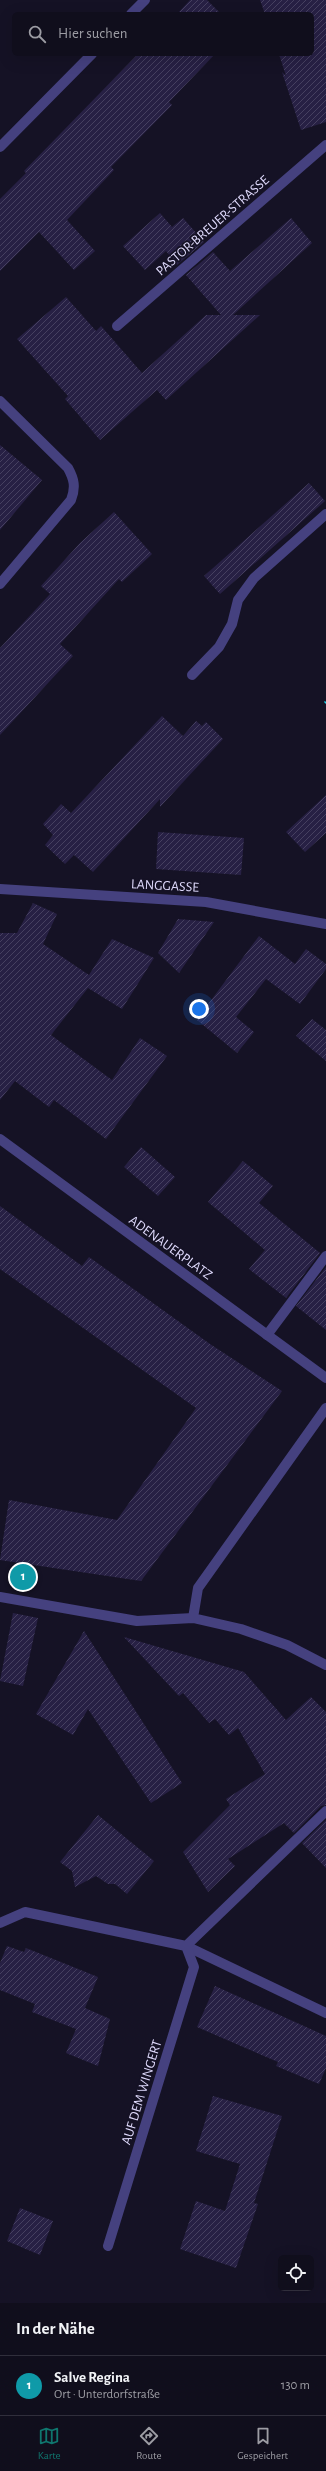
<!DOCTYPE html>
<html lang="de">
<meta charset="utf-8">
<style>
:root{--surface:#100e1c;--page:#191725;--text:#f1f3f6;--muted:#9c9ca3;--line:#302e3b;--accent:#0f766e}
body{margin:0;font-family:"Alegreya Sans",sans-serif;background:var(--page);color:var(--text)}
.controls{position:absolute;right:12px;bottom:12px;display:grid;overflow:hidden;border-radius:6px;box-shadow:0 4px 16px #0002}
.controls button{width:36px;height:36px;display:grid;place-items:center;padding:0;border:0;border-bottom:1px solid var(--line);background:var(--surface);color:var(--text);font:20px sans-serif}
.you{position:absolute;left:199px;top:1009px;width:14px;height:14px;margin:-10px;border:3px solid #fff;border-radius:50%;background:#1a73e8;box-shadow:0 0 0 6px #1a73e833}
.badge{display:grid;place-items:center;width:26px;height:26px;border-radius:50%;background:var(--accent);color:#fff;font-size:13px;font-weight:700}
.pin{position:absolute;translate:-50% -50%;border:2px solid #fff;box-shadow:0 1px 4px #0006}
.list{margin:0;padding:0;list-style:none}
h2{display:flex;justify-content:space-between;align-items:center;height:52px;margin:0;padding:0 16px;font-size:17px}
h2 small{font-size:13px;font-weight:400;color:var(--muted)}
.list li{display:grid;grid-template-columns:26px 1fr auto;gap:12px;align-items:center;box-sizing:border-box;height:60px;padding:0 16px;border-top:1px solid var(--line)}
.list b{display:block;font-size:15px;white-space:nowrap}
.list p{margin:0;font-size:13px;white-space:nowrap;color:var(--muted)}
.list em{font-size:13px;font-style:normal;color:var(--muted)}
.icon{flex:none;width:22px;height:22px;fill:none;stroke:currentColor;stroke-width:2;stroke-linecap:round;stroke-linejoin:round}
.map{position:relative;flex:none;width:326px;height:2303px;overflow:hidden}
.search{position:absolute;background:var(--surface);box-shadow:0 4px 16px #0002;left:12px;right:12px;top:12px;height:44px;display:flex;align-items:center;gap:10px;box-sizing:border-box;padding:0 14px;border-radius:6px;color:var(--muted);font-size:15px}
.sheet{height:112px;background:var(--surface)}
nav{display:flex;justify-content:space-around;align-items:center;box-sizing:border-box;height:56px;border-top:1px solid var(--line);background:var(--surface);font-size:11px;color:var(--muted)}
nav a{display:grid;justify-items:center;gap:2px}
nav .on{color:var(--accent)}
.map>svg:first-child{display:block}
.building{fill:url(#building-hatch)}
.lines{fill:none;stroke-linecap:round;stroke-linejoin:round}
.service{stroke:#45417f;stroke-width:10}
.minor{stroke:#45417f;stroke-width:10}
.tertiary{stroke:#45417f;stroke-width:10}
.rail{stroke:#19d0e7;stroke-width:3;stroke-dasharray:6 5;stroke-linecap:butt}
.labels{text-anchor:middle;stroke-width:3.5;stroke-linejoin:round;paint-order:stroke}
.street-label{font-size:14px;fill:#ded9fb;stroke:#151225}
</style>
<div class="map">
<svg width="326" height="2303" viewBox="0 0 326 2303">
<defs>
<pattern id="building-hatch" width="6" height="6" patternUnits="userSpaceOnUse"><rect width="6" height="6" fill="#272044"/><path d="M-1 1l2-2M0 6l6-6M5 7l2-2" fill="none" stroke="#464060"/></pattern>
</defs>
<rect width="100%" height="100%" fill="#151225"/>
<path class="building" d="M 190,0 L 207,0 L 221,14 L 177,14 Z
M 260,0 L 326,0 L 326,122 L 301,130 L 282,72 L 286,76 L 279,54 L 312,54 L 312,14 L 265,14 Z
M 138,54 L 215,54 L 169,102 L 172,105 L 111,167 L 114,170 L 67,220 L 95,251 L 74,270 L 39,232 L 0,271 L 0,199 L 26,173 L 24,171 Z
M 160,213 L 172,227 L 183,218 L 204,242 L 177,265 L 166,251 L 145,270 L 123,246 Z
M 291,218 L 312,243 L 233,315 L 260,315 L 166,400 L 157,390 L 100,440 L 65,399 L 68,396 L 17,339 L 66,297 L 96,331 L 101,326 L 142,373 L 206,315 L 221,315 L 186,275 L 213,252 L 230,271 Z
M 0,445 L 42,480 L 0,530 Z
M 309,483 L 325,501 L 220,594 L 204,576 Z
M 114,512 L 152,554 L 122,582 L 119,579 L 60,644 L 73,656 L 0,735 L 0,648 L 50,594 L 41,586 L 80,543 Z
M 162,716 L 183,736 L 196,721 L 202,726 L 206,722 L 223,739 L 160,807 L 160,799 L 93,872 L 74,855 L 65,864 L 45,845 L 53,835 L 43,824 L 61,804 L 71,813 Z
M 326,795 L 326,833 L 305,852 L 286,832 Z
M 158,832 L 244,838 L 241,875 L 156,869 Z
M 33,903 L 57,914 L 43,944 L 89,975 L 112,939 L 154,958 L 122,1009 L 88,988 L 51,1035 L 112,1080 L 140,1038 L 167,1056 L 106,1139 L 54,1100 L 49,1107 L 15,1081 L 0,1100 L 0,933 L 17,933 Z
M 178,919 L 214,922 L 179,973 L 158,953 Z
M 259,936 L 295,964 L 306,949 L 326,964 L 326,969 L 300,1004 L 266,979 L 236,1017 L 254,1032 L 237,1053 L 197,1020 L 205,1012 L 203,1011 Z
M 312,1019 L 326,1030 L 326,1061 L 296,1036 Z
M 141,1147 L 175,1177 L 158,1196 L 124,1167 Z
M 243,1161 L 273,1186 L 259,1203 L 320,1253 L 286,1298 L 249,1269 L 265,1250 L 208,1202 Z
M 0,1206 L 82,1266 L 89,1257 L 210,1344 L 282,1391 L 141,1581 L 0,1560 L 9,1500 L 117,1520 L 196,1408 L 0,1269 Z
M 326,1267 L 326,1330 L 296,1306 Z
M 13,1613 L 38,1618 L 23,1686 L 0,1681 Z
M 84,1631 L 182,1783 L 151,1803 L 88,1709 L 73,1735 L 36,1714 Z
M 124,1637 L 244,1672 L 286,1720 L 311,1697 L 326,1712 L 326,1805 L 321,1806 L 294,1833 L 284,1823 L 228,1859 L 235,1866 L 208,1892 L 183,1852 L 230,1805 L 226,1799 L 265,1774 L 238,1728 L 229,1735 L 215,1719 L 209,1723 L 183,1693 L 179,1696 Z
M 98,1815 L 154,1861 L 127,1894 L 115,1884 L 108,1884 L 96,1876 L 75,1887 L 72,1871 L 60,1862 Z
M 326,1820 L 326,1868 L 302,1843 Z
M 7,1946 L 24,1952 L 26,1948 L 98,1977 L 85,2008 L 110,2019 L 98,2066 L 66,2053 L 76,2029 L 32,2012 L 35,2004 L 0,1990 L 0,1963 Z
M 215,1986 L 326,2036 L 326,2068 L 319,2084 L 276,2066 L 278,2062 L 197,2027 Z
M 213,2096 L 282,2116 L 254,2203 L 258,2204 L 236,2268 L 180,2249 L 196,2201 L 225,2211 L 240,2164 L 196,2151 Z
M 20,2208 L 53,2221 L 40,2255 L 7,2241 Z"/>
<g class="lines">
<path class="service" d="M 117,326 L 326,145
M 192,675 L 219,647 L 232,624 L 238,600 L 254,578 L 326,514
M 267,1335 L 326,1256
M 186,1946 L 326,2013"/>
<path class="minor" d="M 131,14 L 145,0
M 0,147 L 92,54
M 0,401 L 68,468 C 74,479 76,487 71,500 L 0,584
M 0,1139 L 326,1378
M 0,1597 L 137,1621 L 193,1618 L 241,1629 L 287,1645 L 326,1665
M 193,1618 L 198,1588 L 326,1408
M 0,1923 L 25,1912 L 186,1946 L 326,1811
M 108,2246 L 194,1967 L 186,1946"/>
<path class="tertiary" d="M 0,889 L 206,902 L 326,924"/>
<path class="rail" d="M 325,703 L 326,702"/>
</g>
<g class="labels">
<g class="street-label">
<text transform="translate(212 225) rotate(-41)" y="5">PASTOR-BREUER-STRASSE</text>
<text transform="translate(165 885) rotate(3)" y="5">LANGGASSE</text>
<text transform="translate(171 1247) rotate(36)" y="5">ADENAUERPLATZ</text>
<text transform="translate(141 2092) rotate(-73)" y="5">AUF DEM WINGERT</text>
</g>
</g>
</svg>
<div class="controls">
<button><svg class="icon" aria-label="locate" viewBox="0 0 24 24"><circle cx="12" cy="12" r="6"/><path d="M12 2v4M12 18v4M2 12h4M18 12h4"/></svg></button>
</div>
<div class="you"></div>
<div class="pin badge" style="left:23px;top:1577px;background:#0f9aa8">1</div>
<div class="search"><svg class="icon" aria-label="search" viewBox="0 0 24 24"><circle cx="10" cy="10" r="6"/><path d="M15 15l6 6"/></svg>Hier suchen</div>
</div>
<section class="sheet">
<h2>In der Nähe<small></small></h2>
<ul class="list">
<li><span class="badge" style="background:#0f9aa8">1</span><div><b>Salve Regina</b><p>Ort · Unterdorfstraße</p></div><em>130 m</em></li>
</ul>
</section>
<nav>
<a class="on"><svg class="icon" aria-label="map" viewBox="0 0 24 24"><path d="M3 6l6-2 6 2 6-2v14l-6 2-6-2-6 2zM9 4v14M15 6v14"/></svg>Karte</a>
<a><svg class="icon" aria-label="directions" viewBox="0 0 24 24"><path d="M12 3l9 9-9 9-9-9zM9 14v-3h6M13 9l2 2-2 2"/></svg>Route</a>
<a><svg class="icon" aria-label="saved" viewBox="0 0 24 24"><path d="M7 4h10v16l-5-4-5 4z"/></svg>Gespeichert</a>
</nav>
